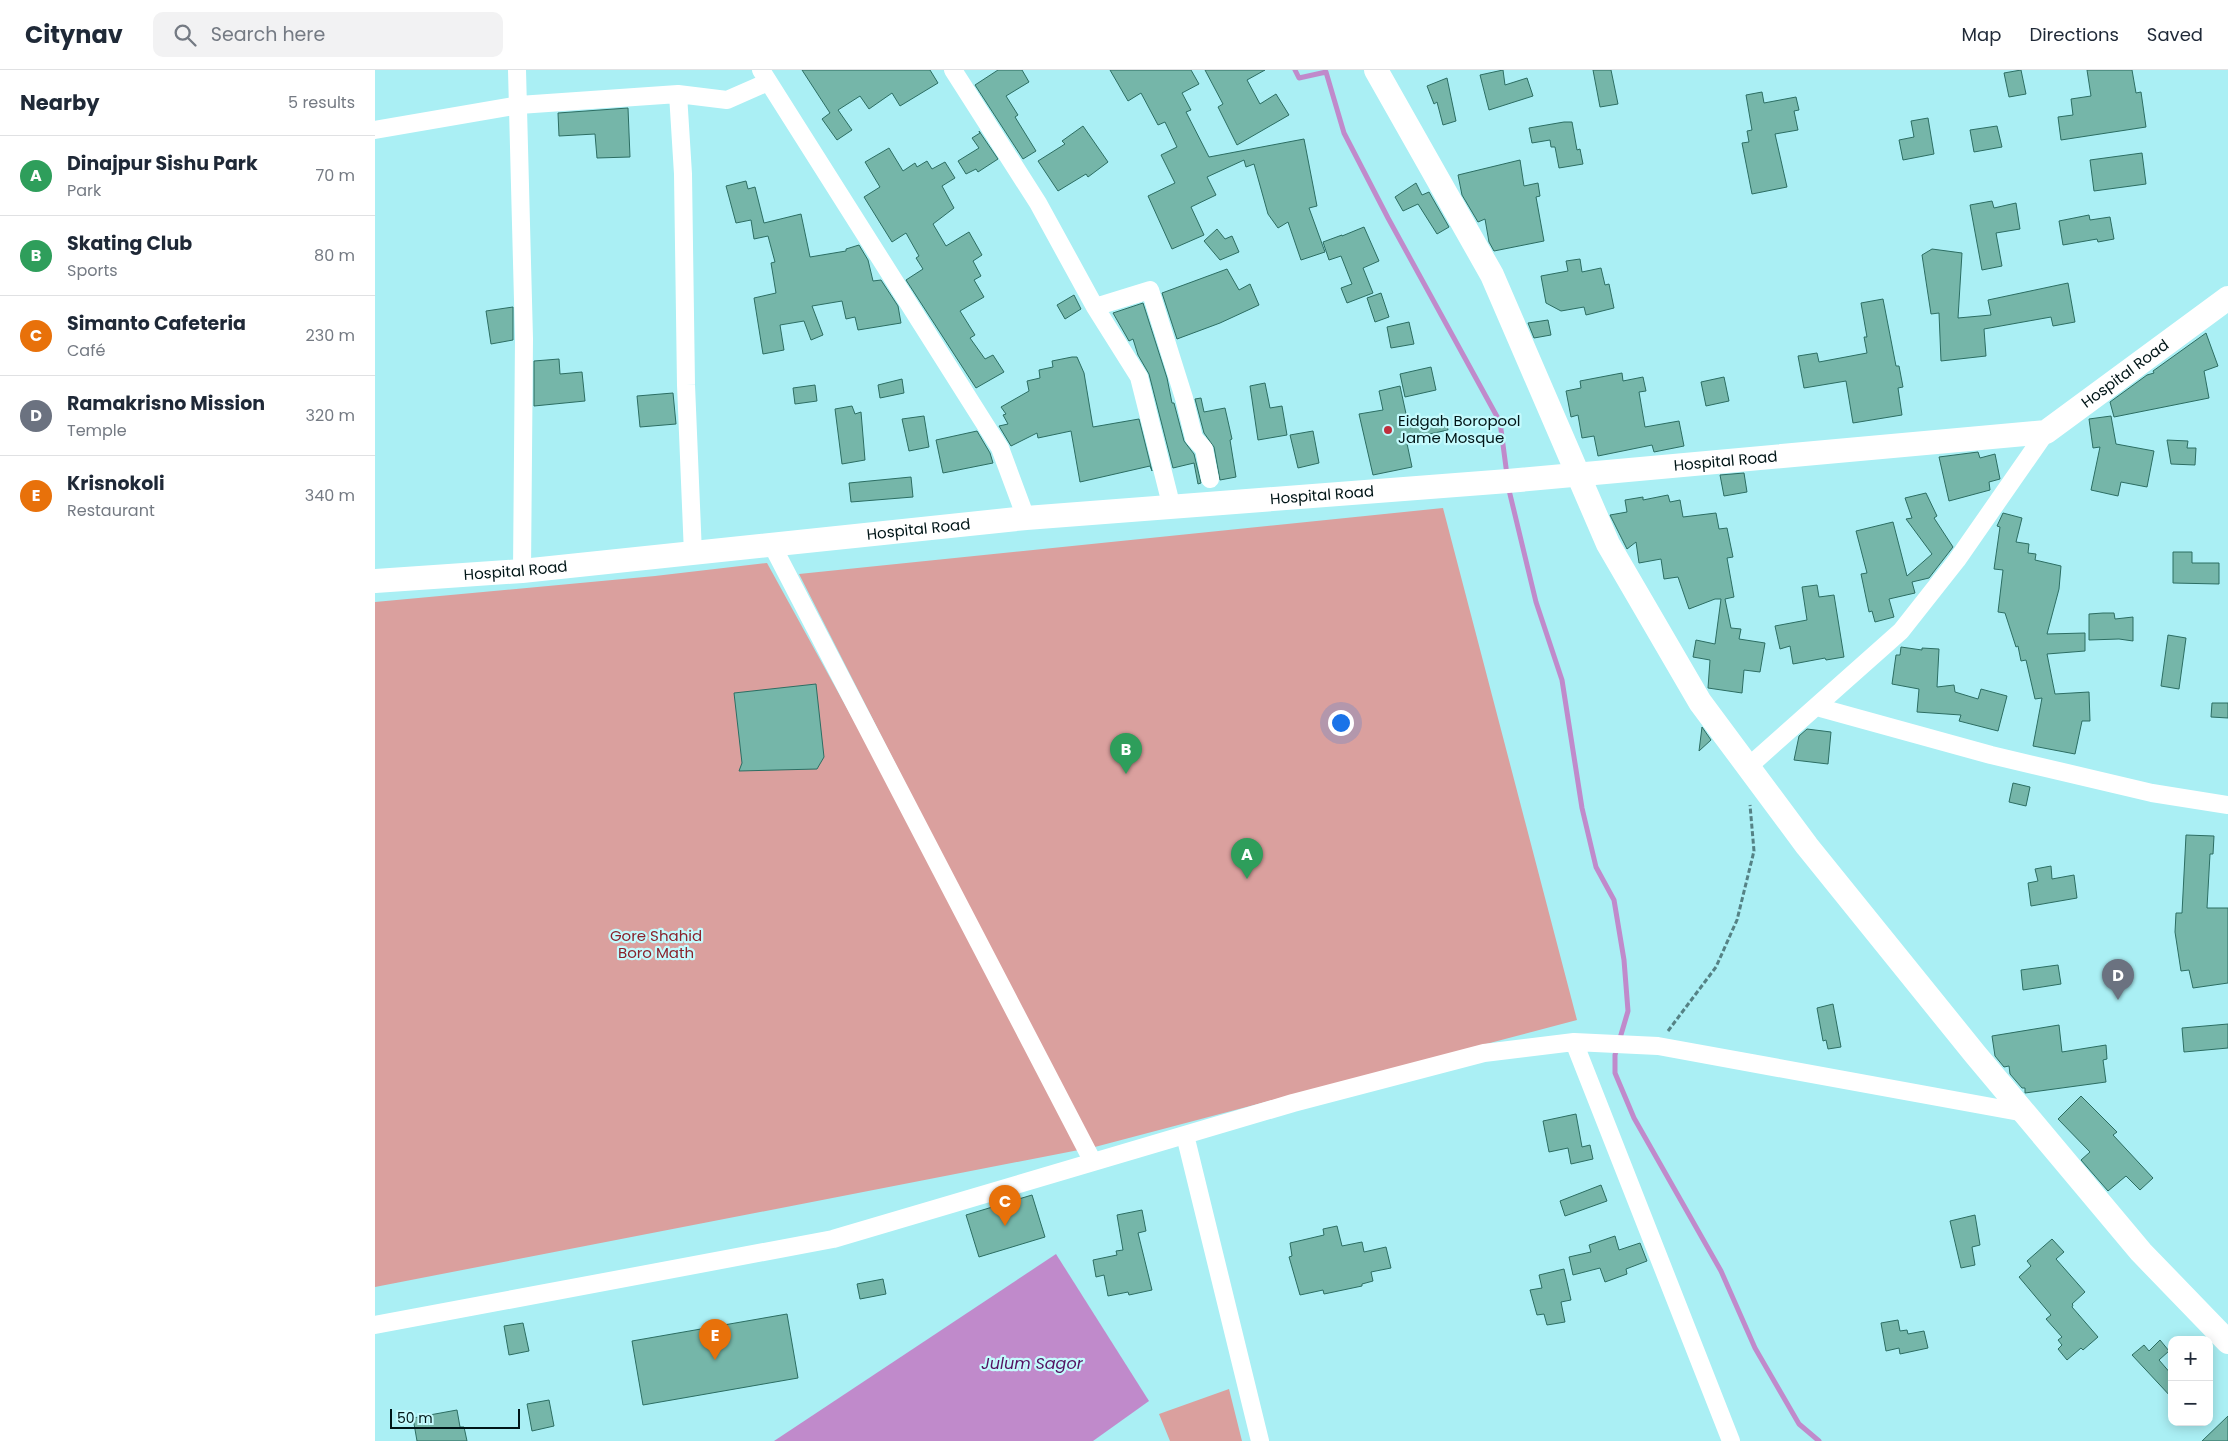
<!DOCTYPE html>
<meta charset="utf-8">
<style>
:root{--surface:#fff;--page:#f2f2f3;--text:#1f2937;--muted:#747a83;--line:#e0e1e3;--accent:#bf2f3d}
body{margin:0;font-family:Poppins,sans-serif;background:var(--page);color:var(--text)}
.controls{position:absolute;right:15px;bottom:15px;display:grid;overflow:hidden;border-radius:10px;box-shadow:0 2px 12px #0003}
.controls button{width:45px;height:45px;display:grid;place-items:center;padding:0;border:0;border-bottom:1px solid var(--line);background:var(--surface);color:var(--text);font:25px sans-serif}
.scale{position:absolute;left:15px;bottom:12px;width:130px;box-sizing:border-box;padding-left:5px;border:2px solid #001517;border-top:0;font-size:14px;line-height:18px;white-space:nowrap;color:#001517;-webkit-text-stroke:4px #c4fafd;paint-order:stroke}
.you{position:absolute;left:965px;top:652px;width:18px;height:18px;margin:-12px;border:4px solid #fff;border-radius:50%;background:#1a73e8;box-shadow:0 0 0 8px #1a73e833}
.badge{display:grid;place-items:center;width:32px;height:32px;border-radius:50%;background:var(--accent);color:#fff;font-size:16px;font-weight:700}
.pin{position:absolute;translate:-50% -41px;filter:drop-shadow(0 1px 2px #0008)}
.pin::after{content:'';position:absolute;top:26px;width:18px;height:15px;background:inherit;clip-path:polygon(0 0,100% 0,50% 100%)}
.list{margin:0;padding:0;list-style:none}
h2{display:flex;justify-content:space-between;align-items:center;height:65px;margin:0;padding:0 20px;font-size:21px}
h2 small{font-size:16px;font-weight:400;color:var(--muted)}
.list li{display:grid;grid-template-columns:32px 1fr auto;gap:15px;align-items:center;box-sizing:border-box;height:80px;padding:0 20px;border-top:1px solid var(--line)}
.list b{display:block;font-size:19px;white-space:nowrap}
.list p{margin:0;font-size:16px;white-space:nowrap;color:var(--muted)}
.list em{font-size:16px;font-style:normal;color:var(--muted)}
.icon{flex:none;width:28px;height:28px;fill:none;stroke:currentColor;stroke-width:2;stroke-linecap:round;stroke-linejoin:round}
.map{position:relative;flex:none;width:1853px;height:1371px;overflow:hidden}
header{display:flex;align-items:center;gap:30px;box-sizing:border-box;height:70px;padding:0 25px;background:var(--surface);border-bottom:1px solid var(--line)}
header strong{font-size:24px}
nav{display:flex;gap:28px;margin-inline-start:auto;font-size:18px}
.search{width:350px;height:45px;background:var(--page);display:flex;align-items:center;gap:12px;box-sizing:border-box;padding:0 18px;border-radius:10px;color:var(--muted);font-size:19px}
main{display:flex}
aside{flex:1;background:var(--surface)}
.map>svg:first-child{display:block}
.green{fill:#daa09e}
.water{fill:#c08acb}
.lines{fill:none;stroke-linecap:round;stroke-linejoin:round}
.stream{stroke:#c08acb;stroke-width:5}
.building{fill:#75b6a9;stroke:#2c6e63}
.path{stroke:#558285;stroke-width:3;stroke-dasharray:5 2.5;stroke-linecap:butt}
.street{stroke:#fff;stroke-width:18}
.secondary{stroke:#fff;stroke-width:24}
.poi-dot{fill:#bf2f3d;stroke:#c4fafd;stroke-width:2}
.labels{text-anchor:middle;stroke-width:4.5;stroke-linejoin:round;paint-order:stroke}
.street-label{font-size:15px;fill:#001517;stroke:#c4fafd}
.poi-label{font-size:15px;fill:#001517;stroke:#c4fafd;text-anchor:start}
.park-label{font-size:15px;fill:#8a212b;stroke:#c4fafd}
.water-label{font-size:16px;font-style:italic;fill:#541060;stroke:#c4fafd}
</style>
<header>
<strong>Citynav</strong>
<div class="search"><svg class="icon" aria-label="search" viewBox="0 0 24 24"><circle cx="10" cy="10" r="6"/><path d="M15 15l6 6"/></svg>Search here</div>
<nav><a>Map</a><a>Directions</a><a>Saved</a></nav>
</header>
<main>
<aside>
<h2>Nearby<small>5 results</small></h2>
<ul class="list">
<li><span class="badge" style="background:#2e9e5b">A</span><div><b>Dinajpur Sishu Park</b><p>Park</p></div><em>70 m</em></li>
<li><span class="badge" style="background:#2e9e5b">B</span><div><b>Skating Club</b><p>Sports</p></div><em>80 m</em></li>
<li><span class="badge" style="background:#e8710a">C</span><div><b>Simanto Cafeteria</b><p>Café</p></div><em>230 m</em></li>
<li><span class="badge" style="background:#6b7280">D</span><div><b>Ramakrisno Mission</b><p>Temple</p></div><em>320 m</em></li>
<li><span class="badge" style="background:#e8710a">E</span><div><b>Krisnokoli</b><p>Restaurant</p></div><em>340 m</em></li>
</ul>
</aside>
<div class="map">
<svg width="1853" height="1371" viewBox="0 0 1853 1371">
<rect width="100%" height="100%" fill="#aaeff4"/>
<path class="green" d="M 1068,438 L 1202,950 L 716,1078 L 424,504 Z
M 392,493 L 714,1078 L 0,1217 L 0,532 L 280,506 Z
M 854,1319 L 867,1371 L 795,1371 L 784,1344 Z"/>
<path class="water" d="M 681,1184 L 774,1331 L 718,1371 L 399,1371 Z"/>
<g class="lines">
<path class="stream" d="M 920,0 L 924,8 L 951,2 L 969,63 L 1013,148 L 1125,352 L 1132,405
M 1133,416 L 1161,532 L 1187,610 L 1207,738 L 1221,797 L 1239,830 L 1249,890 L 1253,941 L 1240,985 L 1240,1003 L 1259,1048 L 1346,1201 L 1380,1278 L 1424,1354 L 1444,1371"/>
</g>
<path class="building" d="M 427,0 L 555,0 L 563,13 L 525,36 L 517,23 L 494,39 L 485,26 L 463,40 L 477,60 L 462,70 L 447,49 L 455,43 Z
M 623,0 L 647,0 L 654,12 L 631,26 L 643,45 L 640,47 L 661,81 L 648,89 L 600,15 Z
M 735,0 L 816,0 L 824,14 L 807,23 L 816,40 L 811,42 L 834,87 L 929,69 L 942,136 L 934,138 L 950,182 L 926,190 L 913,152 L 903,158 L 893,144 L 879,94 L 871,97 L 869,90 L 832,107 L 841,125 L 816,137 L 829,165 L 797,179 L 773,126 L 800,113 L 786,85 L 802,77 L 790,52 L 783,55 L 766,23 L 753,31 Z
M 830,0 L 890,0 L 872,10 L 885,34 L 901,24 L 914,45 L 862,75 L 843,37 L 848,34 Z
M 1128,0 L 1130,15 L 1152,8 L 1158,26 L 1114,40 L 1105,5 Z
M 1218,0 L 1236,0 L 1243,34 L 1225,37 Z
M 1646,0 L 1651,24 L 1634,27 L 1629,3 Z
M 1712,0 L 1757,0 L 1761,23 L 1766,22 L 1771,57 L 1686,70 L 1683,47 L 1698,45 L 1696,29 L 1716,26 Z
M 1072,8 L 1081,51 L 1068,55 L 1062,32 L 1059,34 L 1052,16 Z
M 1387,22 L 1389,33 L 1421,27 L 1424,40 L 1419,41 L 1423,60 L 1400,64 L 1412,117 L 1377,124 L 1367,73 L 1374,72 L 1372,61 L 1377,60 L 1371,25 Z
M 253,38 L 255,87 L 222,88 L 220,64 L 184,66 L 183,43 Z
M 1553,48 L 1559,84 L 1528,90 L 1524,70 L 1539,67 L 1536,51 Z
M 1189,52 L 1197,52 L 1202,80 L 1205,79 L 1208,94 L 1184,98 L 1180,77 L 1176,77 L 1175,70 L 1157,73 L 1154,58 Z
M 708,56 L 733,92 L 713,107 L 711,104 L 683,121 L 663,91 L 690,74 L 687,71 Z
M 1622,56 L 1627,77 L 1599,82 L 1595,60 Z
M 604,61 L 623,89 L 603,102 L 601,99 L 591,104 L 583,91 L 604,78 L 597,68 L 605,63 Z
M 514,78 L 528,101 L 540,93 L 542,97 L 552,91 L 557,99 L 570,92 L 580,108 L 567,116 L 579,138 L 558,154 L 571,176 L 594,162 L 607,185 L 598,191 L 606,206 L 599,210 L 609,227 L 585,241 L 600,265 L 595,268 L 610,289 L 618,285 L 629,302 L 601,318 L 531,210 L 548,199 L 541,188 L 544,186 L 531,163 L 517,172 L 489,127 L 505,117 L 490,92 Z
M 1767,83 L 1771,114 L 1719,121 L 1715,90 Z
M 1145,90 L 1149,116 L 1163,113 L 1165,126 L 1161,127 L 1169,171 L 1119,181 L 1114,172 L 1110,149 L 1103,152 L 1087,125 L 1083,105 Z
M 371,111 L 373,119 L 380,117 L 389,153 L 426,144 L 435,187 L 471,181 L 471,179 L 484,175 L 493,190 L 498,211 L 506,210 L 523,236 L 526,253 L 483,260 L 480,247 L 471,249 L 467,231 L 437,236 L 448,265 L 436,270 L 429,251 L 405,255 L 409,280 L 388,284 L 379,228 L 401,223 L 396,193 L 400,192 L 393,166 L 379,169 L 376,150 L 361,153 L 351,116 Z
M 1041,113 L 1047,125 L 1054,122 L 1074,157 L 1062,164 L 1043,134 L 1028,141 L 1020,127 Z
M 1617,131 L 1619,138 L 1641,133 L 1645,159 L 1621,163 L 1627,196 L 1607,200 L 1595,135 Z
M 1714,145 L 1715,150 L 1735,147 L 1739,169 L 1723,172 L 1722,169 L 1688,175 L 1684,151 Z
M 989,157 L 1004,191 L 988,198 L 998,223 L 972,233 L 966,218 L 977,214 L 966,186 L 954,190 L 948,172 L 967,165 L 967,166 Z
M 842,159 L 850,169 L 857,166 L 864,182 L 845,190 L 829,171 Z
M 1557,179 L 1587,183 L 1583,248 L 1616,245 L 1613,230 L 1693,213 L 1700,252 L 1678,256 L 1676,247 L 1609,259 L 1611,286 L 1566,291 L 1564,243 L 1556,244 L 1547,185 Z
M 1205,189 L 1207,202 L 1226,198 L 1230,215 L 1234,214 L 1239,238 L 1211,245 L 1209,237 L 1186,241 L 1171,233 L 1166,206 L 1193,201 L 1191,191 Z
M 852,199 L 864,220 L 875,214 L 884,235 L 845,253 L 802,269 L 787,223 Z
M 1006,223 L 1014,247 L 1000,252 L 992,228 Z
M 699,225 L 706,239 L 690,249 L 682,235 Z
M 1508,229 L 1521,296 L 1524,296 L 1528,317 L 1523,318 L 1527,345 L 1478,353 L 1471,311 L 1429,318 L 1423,286 L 1442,283 L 1444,292 L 1492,283 L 1489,267 L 1492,267 L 1486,233 Z
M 768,233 L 792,308 L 797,333 L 799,333 L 809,371 L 819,384 L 826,413 L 823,414 L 819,393 L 798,398 L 774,304 L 763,285 L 758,269 L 754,271 L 738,243 Z
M 138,237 L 138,270 L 116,274 L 111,241 Z
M 1173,250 L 1176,265 L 1159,268 L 1153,253 Z
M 1034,252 L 1039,274 L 1016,278 L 1012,257 Z
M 1831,263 L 1843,296 L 1829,301 L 1834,328 L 1739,347 L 1735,332 L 1772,305 L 1779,303 L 1778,301 Z
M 697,287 L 702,287 L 709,303 L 718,357 L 764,349 L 777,401 L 775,396 L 705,412 L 696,361 L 663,368 L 662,363 L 636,376 L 624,356 L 633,354 L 628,345 L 631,344 L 626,337 L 654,321 L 652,311 L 665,308 L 664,300 L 678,297 L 677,291 Z
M 184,289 L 185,304 L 207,302 L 210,331 L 159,336 L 159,291 Z
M 1056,297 L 1061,320 L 1030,327 L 1025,304 Z
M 1247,303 L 1248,311 L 1268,307 L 1271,321 L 1264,322 L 1270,357 L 1304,351 L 1309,376 L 1279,382 L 1277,375 L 1223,386 L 1219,366 L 1207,368 L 1203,345 L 1196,347 L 1191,321 L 1206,318 L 1205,311 Z
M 1349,307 L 1354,331 L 1331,336 L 1326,312 Z
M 527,309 L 529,323 L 505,328 L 503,315 Z
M 890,313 L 895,338 L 907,336 L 912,365 L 883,370 L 875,316 Z
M 440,315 L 442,331 L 420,334 L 418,318 Z
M 1025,316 L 1033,353 L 1070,346 L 1073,360 L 1031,369 L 1037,397 L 998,405 L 984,344 L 1008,340 L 1004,321 Z
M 298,323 L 301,354 L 265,357 L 262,326 Z
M 826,328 L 829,342 L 850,338 L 857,369 L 855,370 L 861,407 L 845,410 L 839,377 L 829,363 L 820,329 Z
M 477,336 L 480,344 L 486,342 L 490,390 L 467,394 L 460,339 Z
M 549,346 L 554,377 L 534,381 L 527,349 Z
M 1736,346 L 1741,374 L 1779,381 L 1772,417 L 1746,412 L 1743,426 L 1716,420 L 1725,377 L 1718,378 L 1714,349 Z
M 602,361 L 615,383 L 618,393 L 568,403 L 561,370 Z
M 938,361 L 944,393 L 923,398 L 915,365 Z
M 1792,370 L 1813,371 L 1812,378 L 1821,378 L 1820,395 L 1796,394 Z
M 1603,382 L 1605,388 L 1620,384 L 1625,409 L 1614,412 L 1615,420 L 1574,431 L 1564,387 Z
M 1369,403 L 1372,422 L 1349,426 L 1345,405 Z
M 536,407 L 538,427 L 476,432 L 474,413 Z
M 1551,423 L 1562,446 L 1559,448 L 1578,477 L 1554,508 L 1537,512 L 1540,523 L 1514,529 L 1519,547 L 1500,552 L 1497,541 L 1494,542 L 1486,504 L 1492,503 L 1481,461 L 1518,452 L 1532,506 L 1557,484 L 1531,449 L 1537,448 L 1530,428 Z
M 1293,425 L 1295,432 L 1305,430 L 1308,447 L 1341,443 L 1344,459 L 1352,458 L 1358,487 L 1352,488 L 1359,527 L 1350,529 L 1356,558 L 1366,559 L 1364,569 L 1390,573 L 1385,602 L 1369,600 L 1367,623 L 1333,618 L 1335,590 L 1318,587 L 1321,570 L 1340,574 L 1346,529 L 1340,529 L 1314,539 L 1303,507 L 1289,509 L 1286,489 L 1264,493 L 1261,472 L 1252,479 L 1235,445 L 1252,442 L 1250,430 L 1268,427 L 1268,430 Z
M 1628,443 L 1647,448 L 1641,472 L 1654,474 L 1653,483 L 1661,484 L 1660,490 L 1686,496 L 1684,519 L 1672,564 L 1710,563 L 1710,581 L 1672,584 L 1680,624 L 1714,622 L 1715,651 L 1707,651 L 1700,684 L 1658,676 L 1667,628 L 1660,629 L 1651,590 L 1646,591 L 1643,576 L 1641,577 L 1630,543 L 1623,542 L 1628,500 L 1619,499 L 1625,457 L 1622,456 Z
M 1798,482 L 1817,482 L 1817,493 L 1844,493 L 1844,514 L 1798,513 Z
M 1442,515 L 1444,527 L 1459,525 L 1469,587 L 1451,590 L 1450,588 L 1418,594 L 1415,576 L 1405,579 L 1400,556 L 1432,550 L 1427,517 Z
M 1728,543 L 1739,543 L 1740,549 L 1758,547 L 1758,571 L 1744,569 L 1714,570 L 1714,544 Z
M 1793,565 L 1811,568 L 1804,619 L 1786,616 Z
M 1526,577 L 1547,580 L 1547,578 L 1564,579 L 1562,617 L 1579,615 L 1580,622 L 1603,629 L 1606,619 L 1632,626 L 1623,661 L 1584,651 L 1586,645 L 1542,642 L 1544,619 L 1517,614 L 1521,585 L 1525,585 Z
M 441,614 L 449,687 L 442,699 L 364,701 L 367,693 L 359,623 Z
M 1837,633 L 1853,633 L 1853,648 L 1836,647 Z
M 1327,657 L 1336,670 L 1324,681 Z
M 1432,659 L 1456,662 L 1453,694 L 1419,690 L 1424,666 Z
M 1638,713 L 1655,717 L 1651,736 L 1634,732 Z
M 1811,765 L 1839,766 L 1838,784 L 1835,784 L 1832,838 L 1853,838 L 1853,913 L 1818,918 L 1814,900 L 1806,901 L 1800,862 L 1801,843 L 1807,843 Z
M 1676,796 L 1677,809 L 1699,805 L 1702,828 L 1656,836 L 1653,813 L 1663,811 L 1660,799 Z
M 1683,895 L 1686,914 L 1648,920 L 1646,900 Z
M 1458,934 L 1466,977 L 1453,979 L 1451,970 L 1448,971 L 1442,938 Z
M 1853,954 L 1853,978 L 1809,982 L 1807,958 Z
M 1684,955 L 1687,982 L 1731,975 L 1732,989 L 1728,990 L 1731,1012 L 1650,1023 L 1650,1018 L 1647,1018 L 1635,1004 L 1634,996 L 1629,997 L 1620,986 L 1617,966 Z
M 1706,1026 L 1742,1062 L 1738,1065 L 1778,1108 L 1765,1120 L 1751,1106 L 1733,1121 L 1706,1090 L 1715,1082 L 1683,1049 Z
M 1201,1044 L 1207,1077 L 1215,1075 L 1218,1089 L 1196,1094 L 1193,1078 L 1174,1082 L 1168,1051 Z
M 1226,1115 L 1232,1131 L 1190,1146 L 1185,1131 Z
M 657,1125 L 670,1167 L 604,1187 L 591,1145 Z
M 767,1140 L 771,1161 L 763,1163 L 777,1220 L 754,1225 L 753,1222 L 733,1226 L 729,1205 L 721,1207 L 718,1190 L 742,1185 L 741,1181 L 748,1180 L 742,1145 Z
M 1600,1145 L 1605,1175 L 1597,1177 L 1600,1195 L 1586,1198 L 1575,1151 Z
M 962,1156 L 967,1176 L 987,1172 L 989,1182 L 1011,1177 L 1016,1198 L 996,1202 L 998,1211 L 987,1214 L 987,1216 L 949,1224 L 948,1220 L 925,1225 L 914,1187 L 917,1186 L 915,1173 L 949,1165 L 948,1159 Z
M 1240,1166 L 1244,1180 L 1265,1173 L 1272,1191 L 1251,1199 L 1252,1204 L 1230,1212 L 1225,1198 L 1198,1205 L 1194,1187 L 1216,1182 L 1214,1175 Z
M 1677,1169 L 1689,1182 L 1681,1189 L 1710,1222 L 1697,1234 L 1698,1235 L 1697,1237 L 1723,1267 L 1708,1280 L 1706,1278 L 1692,1290 L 1683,1279 L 1687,1275 L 1683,1270 L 1687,1267 L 1671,1249 L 1676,1245 L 1644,1207 L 1656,1196 L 1652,1191 Z
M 1189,1199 L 1196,1230 L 1186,1232 L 1190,1252 L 1172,1255 L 1169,1244 L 1162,1245 L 1155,1220 L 1167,1218 L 1164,1205 Z
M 508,1209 L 511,1224 L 485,1229 L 482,1214 Z
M 412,1244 L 423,1308 L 268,1335 L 257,1271 Z
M 1523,1250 L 1525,1261 L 1532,1260 L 1533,1264 L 1549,1261 L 1553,1278 L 1525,1284 L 1524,1278 L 1511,1281 L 1506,1253 Z
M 148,1253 L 154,1281 L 134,1285 L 129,1256 Z
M 1785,1270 L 1794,1281 L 1784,1290 L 1797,1305 L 1797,1328 L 1757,1285 L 1769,1275 L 1774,1281 Z
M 174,1330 L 179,1356 L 157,1361 L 152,1334 Z
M 82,1340 L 85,1357 L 89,1357 L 92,1371 L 42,1371 L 38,1348 Z
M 1853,1346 L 1853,1371 L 1827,1371 Z"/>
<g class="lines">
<path class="path" d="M 1293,961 L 1341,897 L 1362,850 L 1379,781 L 1375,735"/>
<path class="street" d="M 142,0 L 149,269 L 147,501
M 386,0 L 625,378 L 651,448
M 578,0 L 663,133 L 720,237 L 764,307 L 797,438
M 303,24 L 308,104 L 311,315 L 318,484
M 0,60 L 144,35 L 303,24 L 352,30 L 393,12
M 720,237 L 775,220 L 809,328 L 819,368 L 829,379 L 835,409
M 397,475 L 718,1092
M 1442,637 L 1616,685 L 1777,723 L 1853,735
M 1373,697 L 1526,561 L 1582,490 L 1671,362
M 1199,972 L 1356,1371
M 810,1065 L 885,1371
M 0,1255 L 458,1169 L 918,1033 L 1109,983 L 1199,972 L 1283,976 L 1650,1043"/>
<g class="secondary">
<path d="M 1001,0 L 1117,205 L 1233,474 L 1325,632 L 1432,776 L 1600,984 L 1766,1182 L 1853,1272"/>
<path id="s1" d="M 0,511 L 147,501 L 651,448 L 1133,411 L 1671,362 L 1853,228"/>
</g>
</g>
<circle class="poi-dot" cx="1013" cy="360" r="5"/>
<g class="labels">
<g class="street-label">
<text dy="5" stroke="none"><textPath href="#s1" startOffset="1776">Hospital Road</textPath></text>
<text dy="5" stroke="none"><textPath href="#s1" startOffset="1356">Hospital Road</textPath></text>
<text dy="5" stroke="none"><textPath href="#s1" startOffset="951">Hospital Road</textPath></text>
<text dy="5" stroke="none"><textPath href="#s1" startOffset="546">Hospital Road</textPath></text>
<text dy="5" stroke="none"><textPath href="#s1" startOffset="141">Hospital Road</textPath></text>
</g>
<g class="poi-label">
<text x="1023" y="356">Eidgah Boropool<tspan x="1023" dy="17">Jame Mosque</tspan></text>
</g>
<g class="park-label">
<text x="281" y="871">Gore Shahid<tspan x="281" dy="17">Boro Math</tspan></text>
</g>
<g class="water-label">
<text x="657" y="1299">Julum Sagor</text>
</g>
</g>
</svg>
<div class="controls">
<button>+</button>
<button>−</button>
</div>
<div class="scale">50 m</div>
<div class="you"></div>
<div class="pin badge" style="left:872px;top:809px;background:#2e9e5b">A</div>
<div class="pin badge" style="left:751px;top:704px;background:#2e9e5b">B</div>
<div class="pin badge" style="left:630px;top:1156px;background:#e8710a">C</div>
<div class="pin badge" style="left:1743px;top:930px;background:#6b7280">D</div>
<div class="pin badge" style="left:340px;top:1290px;background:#e8710a">E</div>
</div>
</main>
